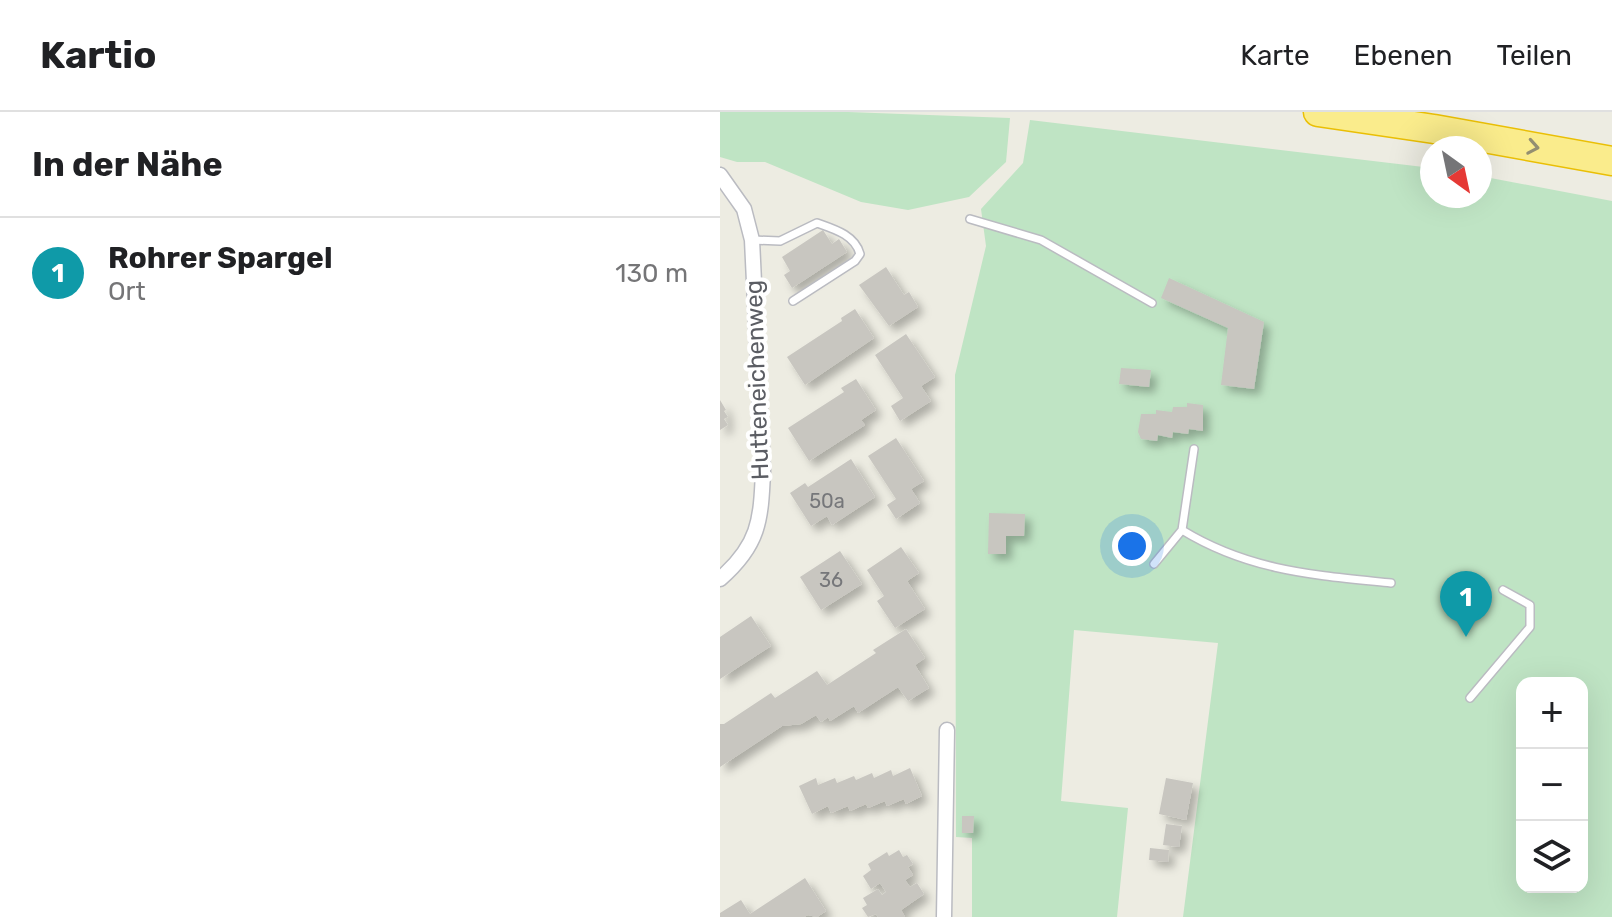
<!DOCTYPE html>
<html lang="de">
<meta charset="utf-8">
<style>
:root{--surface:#fff;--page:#f6f6f6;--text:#202124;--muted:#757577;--line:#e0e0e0;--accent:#e55531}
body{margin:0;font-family:Rubik,sans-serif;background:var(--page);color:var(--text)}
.controls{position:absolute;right:24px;bottom:24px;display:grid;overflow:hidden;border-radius:16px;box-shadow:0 8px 32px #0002}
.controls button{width:72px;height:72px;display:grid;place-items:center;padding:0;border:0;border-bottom:2px solid var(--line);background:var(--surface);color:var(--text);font:40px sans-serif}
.compass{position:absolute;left:700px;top:24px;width:72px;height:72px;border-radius:50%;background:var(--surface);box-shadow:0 8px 32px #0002;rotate:147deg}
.you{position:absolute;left:412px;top:434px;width:28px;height:28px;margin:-20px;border:6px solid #fff;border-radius:50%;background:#1a73e8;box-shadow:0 0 0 12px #1a73e833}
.badge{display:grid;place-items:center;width:52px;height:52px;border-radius:50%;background:var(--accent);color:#fff;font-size:26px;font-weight:700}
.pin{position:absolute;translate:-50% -66px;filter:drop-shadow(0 2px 4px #0008)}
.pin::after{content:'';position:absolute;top:42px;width:28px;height:24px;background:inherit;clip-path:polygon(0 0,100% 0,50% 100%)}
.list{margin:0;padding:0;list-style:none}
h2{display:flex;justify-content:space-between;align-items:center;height:104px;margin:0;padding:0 32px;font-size:34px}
h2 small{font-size:26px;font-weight:400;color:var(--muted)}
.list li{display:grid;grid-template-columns:52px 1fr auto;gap:24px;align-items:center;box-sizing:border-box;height:112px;padding:0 32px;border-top:2px solid var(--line)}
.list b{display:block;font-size:30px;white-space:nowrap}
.list p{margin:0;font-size:26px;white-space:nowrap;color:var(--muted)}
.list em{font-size:26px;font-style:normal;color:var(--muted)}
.icon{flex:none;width:44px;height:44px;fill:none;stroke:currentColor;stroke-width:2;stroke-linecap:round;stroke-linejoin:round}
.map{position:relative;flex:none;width:892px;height:805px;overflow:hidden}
header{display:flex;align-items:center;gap:48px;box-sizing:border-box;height:112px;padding:0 40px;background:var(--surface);border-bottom:2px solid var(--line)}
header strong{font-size:38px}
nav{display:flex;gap:44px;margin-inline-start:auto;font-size:28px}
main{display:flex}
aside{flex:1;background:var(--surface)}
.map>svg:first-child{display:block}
.green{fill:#bfe4c4;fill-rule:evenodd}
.building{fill:#c8c6c0;filter:url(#shadow)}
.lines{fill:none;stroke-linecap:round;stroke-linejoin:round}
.lane-casing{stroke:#babbc1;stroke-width:10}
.street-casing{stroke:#babbc1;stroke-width:17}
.highway-casing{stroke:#eabf05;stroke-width:31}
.lane{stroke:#fff;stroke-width:7}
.street{stroke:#fff;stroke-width:14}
.highway{stroke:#faec8c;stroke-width:28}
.oneway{stroke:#938f71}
.labels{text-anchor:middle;stroke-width:8;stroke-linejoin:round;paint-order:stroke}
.number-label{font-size:20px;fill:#76777a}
.street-label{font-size:24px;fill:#5b5d63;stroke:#fff}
</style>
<header>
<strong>Kartio</strong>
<nav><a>Karte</a><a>Ebenen</a><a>Teilen</a></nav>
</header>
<main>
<aside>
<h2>In der Nähe<small></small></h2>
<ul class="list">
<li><span class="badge" style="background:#0f9aa8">1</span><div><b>Rohrer Spargel</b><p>Ort</p></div><em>130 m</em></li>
</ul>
</aside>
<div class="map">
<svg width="892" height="805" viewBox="0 0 892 805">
<defs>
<filter id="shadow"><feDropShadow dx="6" dy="6" stdDeviation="4" flood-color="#0004"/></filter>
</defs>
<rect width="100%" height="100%" fill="#edece2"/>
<path class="green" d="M 0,0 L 128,0 L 290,6 L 286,50 L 249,85 L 188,98 L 141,90 L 45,50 L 17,50 L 0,45 Z
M 310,8 L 712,56 L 712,84 L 760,84 L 760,64 L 892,89 L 892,805 L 463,805 L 498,531 L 354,518 L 341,689 L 408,696 L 397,805 L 252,805 L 252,726 L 236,725 L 235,263 L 266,134 L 261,97 L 303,51 ZM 802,571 L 862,571 L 862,775 L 802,775 Z"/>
<path class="building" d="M 103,118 L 112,132 L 119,127 L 127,140 L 72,176 L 64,163 L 70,159 L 62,145 Z
M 166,155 L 184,183 L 189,180 L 198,195 L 169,214 L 139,173 Z
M 449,166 L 544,210 L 534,277 L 501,273 L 508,216 L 441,186 Z
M 135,197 L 154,226 L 85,273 L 67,245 L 122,209 L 121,206 Z
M 186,222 L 215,265 L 201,274 L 211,289 L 180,309 L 171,294 L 183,286 L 155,243 Z
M 401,256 L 431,258 L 429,275 L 399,272 Z
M 136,267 L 156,298 L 141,308 L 145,313 L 89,349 L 68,316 L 124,280 L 121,276 Z
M 0,288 L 6,298 L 4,299 L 8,305 L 4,307 L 8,313 L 0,318 Z
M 467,291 L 483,293 L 483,319 L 469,317 L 468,322 L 453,320 L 452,326 L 438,323 L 437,329 L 421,327 L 418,320 L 421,302 L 436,302 L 436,298 L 452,300 L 453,295 L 467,295 Z
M 176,326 L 204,369 L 191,377 L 200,391 L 176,407 L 167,393 L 176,387 L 148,344 Z
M 131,347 L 155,385 L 112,413 L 107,404 L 91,414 L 70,381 L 85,371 L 88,375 Z
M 269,401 L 305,402 L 304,424 L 286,424 L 286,442 L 268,442 Z
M 181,435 L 199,461 L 187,469 L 205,497 L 175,516 L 157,489 L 164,484 L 147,458 Z
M 120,439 L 142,472 L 101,498 L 80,465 Z
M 31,504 L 51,534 L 0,567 L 0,525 Z
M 186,517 L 205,546 L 195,553 L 209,576 L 188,589 L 178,575 L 138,601 L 134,594 L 110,609 L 108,605 L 101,610 L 96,603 L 81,612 L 62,614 L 0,655 L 0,612 L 4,612 L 51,581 L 55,586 L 97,559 L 107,573 L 156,541 L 153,538 Z
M 190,656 L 202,684 L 186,692 L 184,687 L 167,694 L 165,689 L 148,696 L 146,692 L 130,699 L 128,694 L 111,701 L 108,694 L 92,702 L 79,674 L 96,666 L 98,673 L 115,666 L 117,671 L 134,664 L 136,668 L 152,661 L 154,666 L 171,658 L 173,664 Z
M 446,666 L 473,671 L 466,708 L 439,702 Z
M 242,704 L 254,704 L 253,721 L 242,721 Z
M 446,712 L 462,714 L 459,735 L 443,733 Z
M 430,736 L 449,738 L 448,750 L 429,748 Z
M 179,738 L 183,745 L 187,743 L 193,752 L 188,755 L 193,763 L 185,768 L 190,775 L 197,771 L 204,782 L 181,798 L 185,805 L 158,805 L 156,802 L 148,805 L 142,796 L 147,793 L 143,786 L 158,777 L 162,783 L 166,780 L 160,771 L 151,777 L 143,764 L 151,758 L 148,752 L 167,740 L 169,744 Z
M 85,766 L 106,799 L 97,805 L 88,803 L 84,805 L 0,805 L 0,801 L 21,788 L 30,802 Z"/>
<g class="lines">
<g class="lane-casing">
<path id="lane" d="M 250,107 L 321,128 L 432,191
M 32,128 L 60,129 L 97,111 C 114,117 135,123 140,142 L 135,149 L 73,189
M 474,337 L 462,418 C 529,459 594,463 671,471
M 434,452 L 462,418
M 750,586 L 810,515 L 810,493 L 783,478"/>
</g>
<g class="street-casing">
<path id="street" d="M 0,63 L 24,97 L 32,128 L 43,359 C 41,409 39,433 0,467
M 224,805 L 227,618"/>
</g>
<g class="highway-casing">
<path id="highway" d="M 598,0 L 714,17 L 892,49"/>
</g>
<use href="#lane" class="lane"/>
<use href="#street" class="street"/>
<use href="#highway" class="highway"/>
</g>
<defs><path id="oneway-chevron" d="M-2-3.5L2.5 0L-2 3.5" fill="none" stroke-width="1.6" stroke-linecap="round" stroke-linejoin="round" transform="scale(2)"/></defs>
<use class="oneway" href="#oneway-chevron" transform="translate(813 35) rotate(10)"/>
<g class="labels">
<g class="number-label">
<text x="107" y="396">50a</text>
<text x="111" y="475">36</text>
</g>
<g class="street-label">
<text transform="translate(37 268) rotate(-92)" y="8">Hutteneichenweg</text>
</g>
</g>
</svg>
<div class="controls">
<button>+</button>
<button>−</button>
<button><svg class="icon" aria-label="layers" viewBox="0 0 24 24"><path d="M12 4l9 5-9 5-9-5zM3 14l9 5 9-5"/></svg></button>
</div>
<svg class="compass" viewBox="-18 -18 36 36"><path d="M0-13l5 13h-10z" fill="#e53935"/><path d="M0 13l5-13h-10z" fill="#757577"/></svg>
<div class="you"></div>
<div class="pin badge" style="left:746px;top:525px;background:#0f9aa8">1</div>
</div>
</main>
